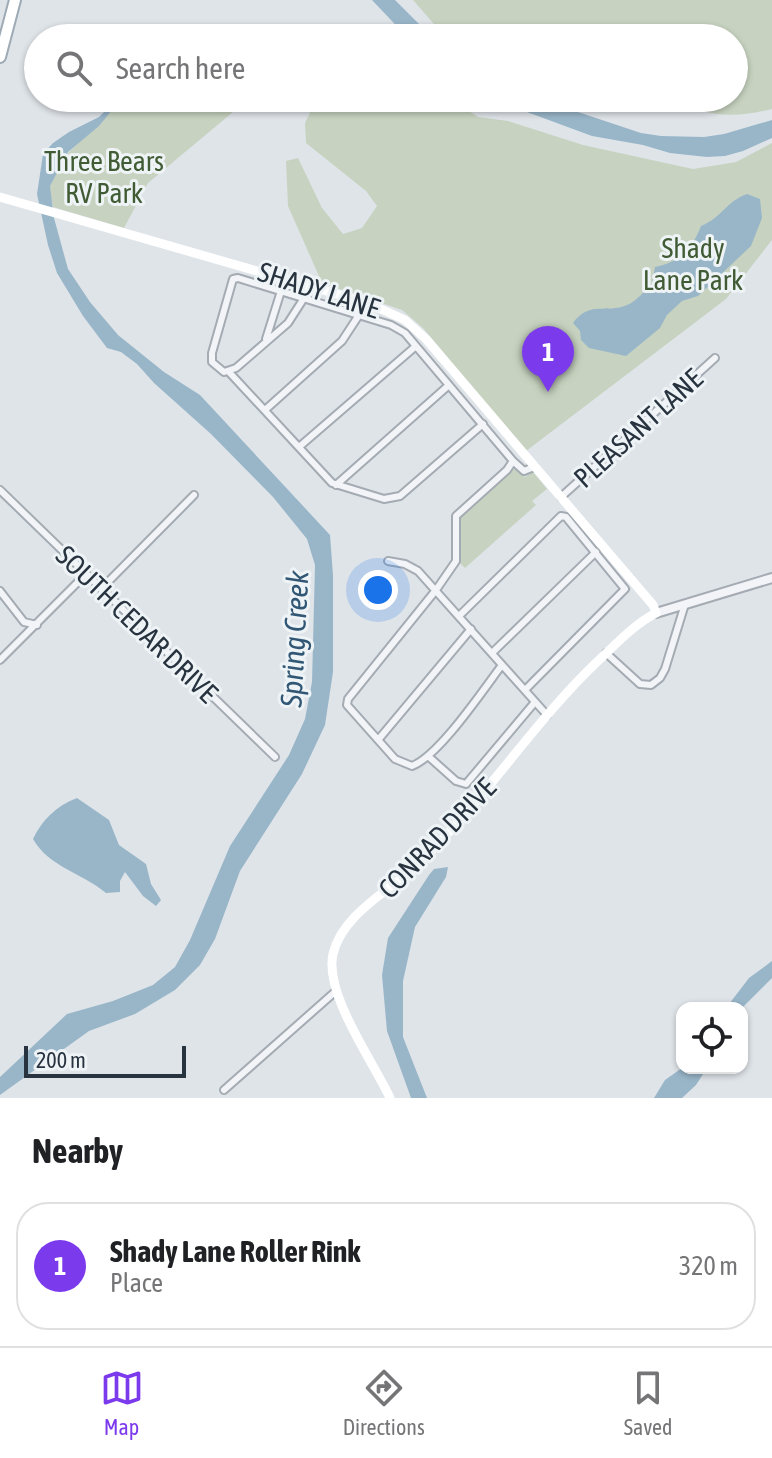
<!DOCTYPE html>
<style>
:root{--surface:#fff;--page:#f6f6f6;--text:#202124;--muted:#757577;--line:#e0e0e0;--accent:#7c3aed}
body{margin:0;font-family:"Asap Condensed",sans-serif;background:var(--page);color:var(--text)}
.controls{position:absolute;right:24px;bottom:24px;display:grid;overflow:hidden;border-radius:16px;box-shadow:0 2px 6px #0004}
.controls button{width:72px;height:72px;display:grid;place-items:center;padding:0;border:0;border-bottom:2px solid var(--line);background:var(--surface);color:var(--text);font:40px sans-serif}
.scale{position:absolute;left:24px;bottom:20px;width:162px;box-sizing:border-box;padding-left:8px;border:4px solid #283340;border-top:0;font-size:22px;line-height:28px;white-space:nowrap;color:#283340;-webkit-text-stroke:6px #eef3f6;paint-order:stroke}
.you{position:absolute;left:378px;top:590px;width:28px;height:28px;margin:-20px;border:6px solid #fff;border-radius:50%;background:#1a73e8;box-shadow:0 0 0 12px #1a73e833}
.badge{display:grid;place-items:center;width:52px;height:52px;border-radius:50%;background:var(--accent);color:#fff;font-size:26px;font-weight:700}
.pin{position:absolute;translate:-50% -66px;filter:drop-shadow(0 2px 4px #0008)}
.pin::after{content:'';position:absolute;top:42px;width:28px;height:24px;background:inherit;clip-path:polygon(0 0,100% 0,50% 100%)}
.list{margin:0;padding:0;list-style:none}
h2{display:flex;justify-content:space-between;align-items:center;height:104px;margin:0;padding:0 32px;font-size:34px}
h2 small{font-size:26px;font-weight:400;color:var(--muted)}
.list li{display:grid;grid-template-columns:52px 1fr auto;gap:24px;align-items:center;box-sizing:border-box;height:128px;margin:0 16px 16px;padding:0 16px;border:2px solid var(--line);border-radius:32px}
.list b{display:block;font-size:30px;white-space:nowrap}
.list p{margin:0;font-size:26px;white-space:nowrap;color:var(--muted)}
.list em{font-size:26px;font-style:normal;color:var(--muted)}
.icon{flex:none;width:44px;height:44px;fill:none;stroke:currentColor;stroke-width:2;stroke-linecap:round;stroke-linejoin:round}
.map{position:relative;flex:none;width:772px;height:1098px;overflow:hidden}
.search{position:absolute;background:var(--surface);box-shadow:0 2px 6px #0004;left:24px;right:24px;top:24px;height:88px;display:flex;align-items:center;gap:20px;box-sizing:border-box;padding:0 28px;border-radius:44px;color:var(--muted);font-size:30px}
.sheet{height:248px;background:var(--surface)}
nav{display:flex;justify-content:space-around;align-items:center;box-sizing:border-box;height:112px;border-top:2px solid var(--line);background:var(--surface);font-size:22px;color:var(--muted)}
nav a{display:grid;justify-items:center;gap:4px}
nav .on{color:var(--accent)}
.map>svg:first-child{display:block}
.green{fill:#c7d3c0}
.water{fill:#99b6c9}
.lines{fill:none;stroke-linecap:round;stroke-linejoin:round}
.minor-casing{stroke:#a4abb3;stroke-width:10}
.tertiary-casing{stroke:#a4abb3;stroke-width:12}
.primary-casing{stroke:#9eaab4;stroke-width:14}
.minor{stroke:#f2f4f7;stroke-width:6}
.tertiary{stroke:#f2f4f7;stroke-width:8}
.secondary{stroke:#fff;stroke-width:9}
.primary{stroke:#fff;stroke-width:10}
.labels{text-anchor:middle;stroke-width:6;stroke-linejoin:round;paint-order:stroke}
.park-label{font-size:28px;fill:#415c35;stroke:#eef3f6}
.street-label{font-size:28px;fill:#283340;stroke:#eef3f6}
.water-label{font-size:30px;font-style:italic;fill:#315775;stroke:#eef3f6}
</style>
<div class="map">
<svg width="772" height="1098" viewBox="0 0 772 1098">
<rect width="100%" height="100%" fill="#dfe4e9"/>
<path class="green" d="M 413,0 L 772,0 L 772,109 C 736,118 704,118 672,98 L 734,98 L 734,38 L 453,38 L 433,23 Z
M 122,98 L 221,98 L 233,112 L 148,183 L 124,228 L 53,207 C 52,201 50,193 50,187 C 52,155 104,126 122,98 Z
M 317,98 L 449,98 L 478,117 L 508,121 L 583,145 L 693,169 L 736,162 L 772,143 L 772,240 L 726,299 L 526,451 L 423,328 L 402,310 L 322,283 L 288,206 L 286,161 L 298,158 L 322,208 L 343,234 L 362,228 L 377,206 L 366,191 L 306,143 L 305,123 Z
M 513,469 L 518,470 L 525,477 L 533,472 L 547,489 L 532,501 L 536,505 L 465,568 L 460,563 L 456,521 Z"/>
<path class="water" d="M 372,0 L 395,0 L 433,38 L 408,38 Z
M 111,98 L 122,98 L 99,126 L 68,152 L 50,186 L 54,218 L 68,269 L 90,302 L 118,335 L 164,372 L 200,395 L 330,535 L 333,575 L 333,672 L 325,725 L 302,774 L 240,871 L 215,939 L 200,965 L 175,990 L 135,1014 L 89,1031 L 0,1095 L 0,1077 L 67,1014 L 113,1001 L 153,985 L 175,967 L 190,940 L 230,846 L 289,755 L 305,719 L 312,682 L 315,565 L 307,539 L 273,497 L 211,434 L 154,383 L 137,364 L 121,352 L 107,348 L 83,316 L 57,273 L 48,245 L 37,194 L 43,154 L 53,143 L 69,132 L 99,117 L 109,107 Z
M 489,98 L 536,98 L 641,133 L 661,136 L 704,137 L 724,134 L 772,120 L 772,138 L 743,151 L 725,156 L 707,157 L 670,153 L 643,145 L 592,136 Z
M 747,194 L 760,199 L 762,218 L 751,246 L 698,296 L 682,301 L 667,315 L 660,328 L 626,356 L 589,348 L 581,340 L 580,331 L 573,323 C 590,300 606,314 627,305 C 636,302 645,290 652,284 L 655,267 C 680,262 692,249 701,226 C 723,217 725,202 747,194 Z
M 77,798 L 109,820 L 119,845 L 146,864 L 151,884 L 161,900 L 156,906 L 143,896 L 125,872 L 120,881 L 120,892 L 106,893 C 82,873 49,867 33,839 C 42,820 56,806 77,798 Z
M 448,867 L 446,877 L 415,927 L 403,981 L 403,1037 L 427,1098 L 411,1098 L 387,1031 L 382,975 L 388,938 L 429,875 L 434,869 Z
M 772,961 L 772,978 L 742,1008 L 726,1008 L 749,978 Z
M 682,1068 L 707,1068 L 696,1085 L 682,1098 L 654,1098 L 665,1080 Z"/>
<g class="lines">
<g class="minor-casing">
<path id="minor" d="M 304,298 L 288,323 L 236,368 L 224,372 L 212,362 L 212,353 L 233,279 L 238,278 L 391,325 L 405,333 L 513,461 L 507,470 L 456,516 L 456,561 L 436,590 L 348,699 L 347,705 L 395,759 L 412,766 C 439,756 483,690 502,665
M 266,339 L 281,291
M 229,372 L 332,483 L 384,499 L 400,496 L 483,424
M 265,410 L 342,341 L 359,315
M 299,447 L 416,346
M 513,461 L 524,471 L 534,467
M 336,485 L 449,385
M 0,490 L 275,757
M 561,497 L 715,358
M 388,561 L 405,564 L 418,571 L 547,715
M 101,589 L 194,495
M 0,591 L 24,622 L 37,625
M 459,616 L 561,516 L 566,517 L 625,589 L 525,690
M 492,653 L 596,552
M 606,653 L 640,684 L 651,685 L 660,678 L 665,669 L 685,604
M 0,660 L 86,574
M 378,740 L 471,629
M 428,756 L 456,781 L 466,784 L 535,702
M 224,1090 L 336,991"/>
</g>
<g class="tertiary-casing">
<path id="tertiary" d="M 656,613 L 772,578"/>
</g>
<g class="primary-casing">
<path id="primary" d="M 0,57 L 15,0"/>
</g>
<use href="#minor" class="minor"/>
<use href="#tertiary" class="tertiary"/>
<path class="secondary" d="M 0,197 L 368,303 L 405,320 L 426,339 L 653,605 L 656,613 C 635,624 618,642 600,659 C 534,721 485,800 419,863 C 391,890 342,914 333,954 C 324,994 373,1061 390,1098"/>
<use href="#primary" class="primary"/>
</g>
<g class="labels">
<g class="park-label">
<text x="104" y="171">Three Bears<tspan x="104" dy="32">RV Park</tspan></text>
<text x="693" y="258">Shady<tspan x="693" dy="32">Lane Park</tspan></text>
</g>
<g class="street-label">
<text transform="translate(319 290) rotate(18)" y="10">SHADY LANE</text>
<text transform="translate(638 428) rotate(-42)" y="10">PLEASANT LANE</text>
<text transform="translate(137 624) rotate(44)" y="10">SOUTH CEDAR DRIVE</text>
<text transform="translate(437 838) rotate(-46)" y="10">CONRAD DRIVE</text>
</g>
<g class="water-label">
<text transform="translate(295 639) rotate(-87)" y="10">Spring Creek</text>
</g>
</g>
</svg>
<div class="controls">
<button><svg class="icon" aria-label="locate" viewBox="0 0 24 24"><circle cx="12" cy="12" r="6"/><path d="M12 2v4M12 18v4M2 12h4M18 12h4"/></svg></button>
</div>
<div class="scale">200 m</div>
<div class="you"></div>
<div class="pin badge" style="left:548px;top:392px">1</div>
<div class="search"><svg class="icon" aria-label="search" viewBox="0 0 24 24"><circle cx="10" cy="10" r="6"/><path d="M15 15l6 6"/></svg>Search here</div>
</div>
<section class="sheet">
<h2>Nearby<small></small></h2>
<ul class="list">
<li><span class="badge">1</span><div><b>Shady Lane Roller Rink</b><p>Place</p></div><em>320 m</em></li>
</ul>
</section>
<nav>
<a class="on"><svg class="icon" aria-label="map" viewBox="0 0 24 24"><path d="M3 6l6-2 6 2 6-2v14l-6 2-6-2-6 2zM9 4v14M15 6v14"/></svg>Map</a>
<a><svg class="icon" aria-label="directions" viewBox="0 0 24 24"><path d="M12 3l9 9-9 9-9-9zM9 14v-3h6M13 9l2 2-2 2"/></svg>Directions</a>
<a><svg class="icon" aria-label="saved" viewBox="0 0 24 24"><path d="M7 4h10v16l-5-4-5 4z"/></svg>Saved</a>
</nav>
